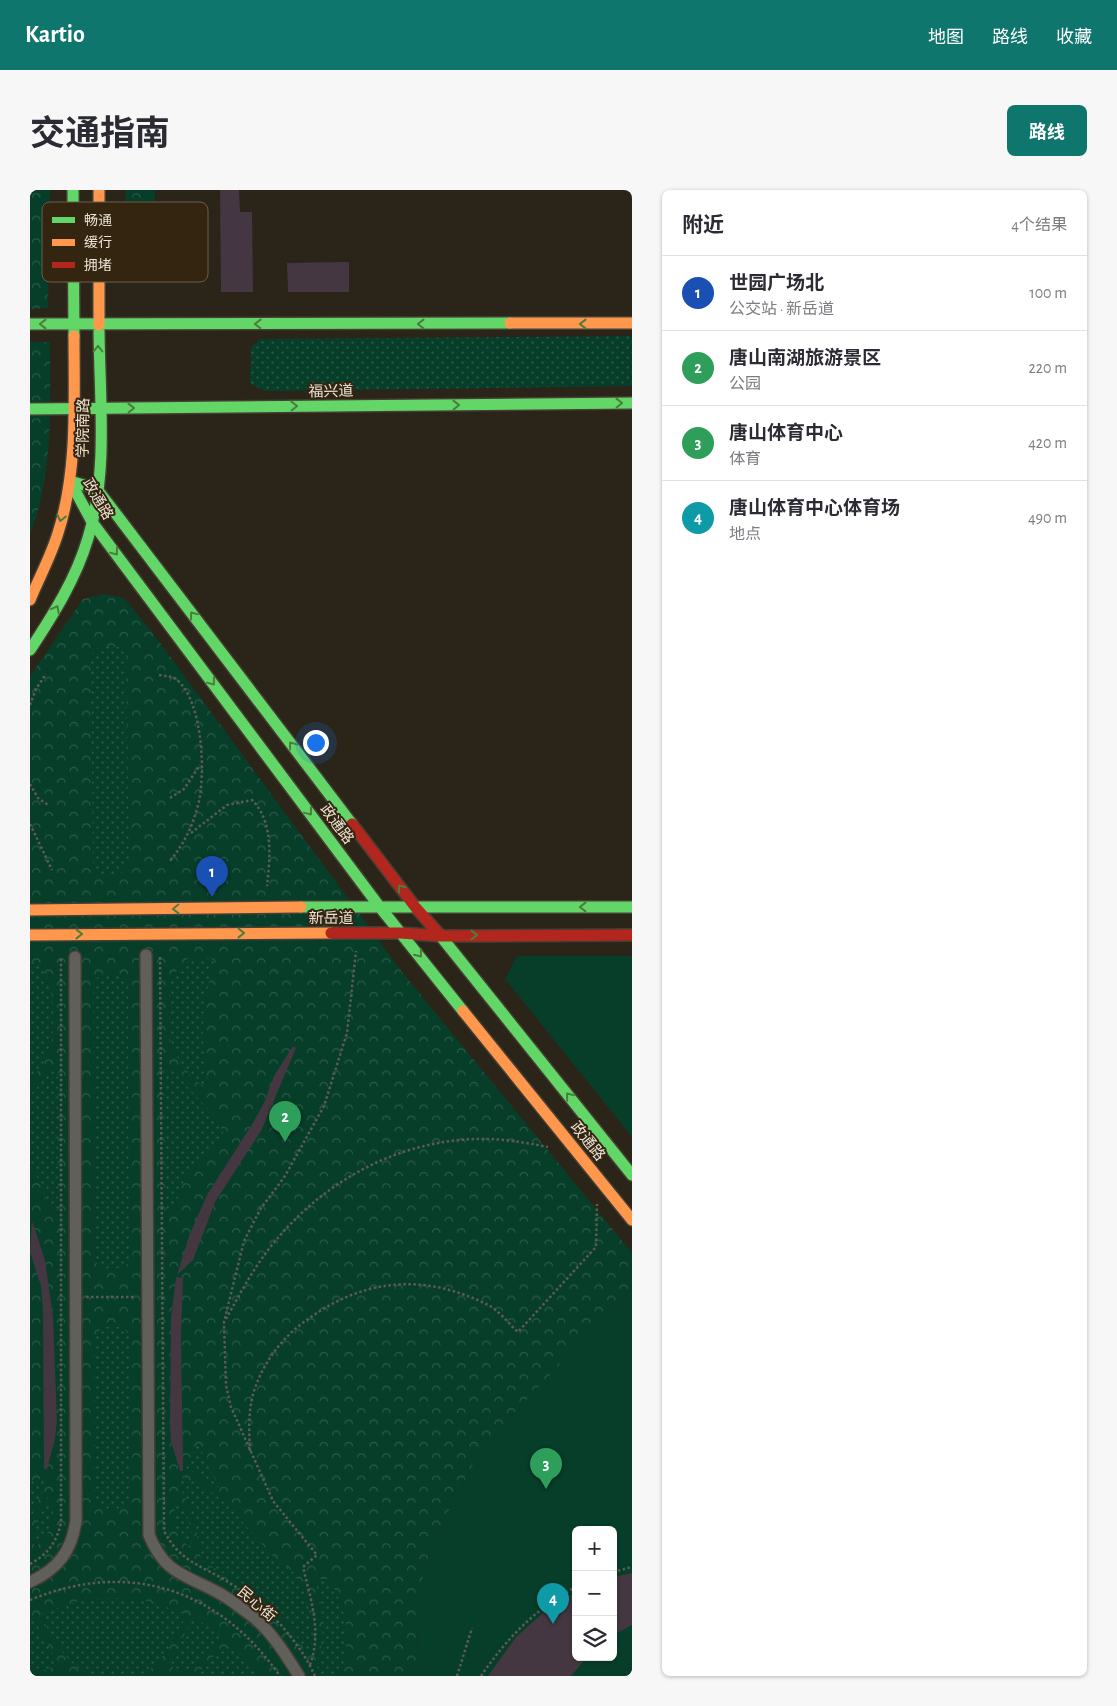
<!DOCTYPE html>
<html lang="zh">
<meta charset="utf-8">
<style>
:root{--surface:#fff;--page:#f7f7f7;--text:#2b2b33;--muted:#7c7c81;--line:#e1e1e2;--accent:#0f766e}
body{margin:0;font-family:"Alegreya Sans","Noto Sans SC",sans-serif;background:var(--page);color:var(--text)}
.controls{position:absolute;right:15px;bottom:15px;display:grid;overflow:hidden;border-radius:8px;box-shadow:0 1px 4px #0004}
.controls button{width:45px;height:45px;display:grid;place-items:center;padding:0;border:0;border-bottom:1px solid var(--line);background:var(--surface);color:var(--text);font:25px sans-serif}
.you{position:absolute;left:285px;top:552px;width:18px;height:18px;margin:-12px;border:4px solid #fff;border-radius:50%;background:#1a73e8;box-shadow:0 0 0 8px #1a73e833}
.badge{display:grid;place-items:center;width:32px;height:32px;border-radius:50%;background:var(--accent);color:#fff;font-size:16px;font-weight:700}
.pin{position:absolute;translate:-50% -41px;filter:drop-shadow(0 1px 2px #0008)}
.pin::after{content:'';position:absolute;top:26px;width:18px;height:15px;background:inherit;clip-path:polygon(0 0,100% 0,50% 100%)}
.list{margin:0;padding:0;list-style:none}
h2{display:flex;justify-content:space-between;align-items:center;height:65px;margin:0;padding:0 20px;font-size:21px}
h2 small{font-size:16px;font-weight:400;color:var(--muted)}
.list li{display:grid;grid-template-columns:32px 1fr auto;gap:15px;align-items:center;box-sizing:border-box;height:75px;padding:0 20px;border-top:1px solid var(--line)}
.list b{display:block;font-size:19px;white-space:nowrap}
.list p{margin:0;font-size:16px;white-space:nowrap;color:var(--muted)}
.list em{font-size:16px;font-style:normal;color:var(--muted)}
.icon{flex:none;width:28px;height:28px;fill:none;stroke:currentColor;stroke-width:2;stroke-linecap:round;stroke-linejoin:round}
.map{position:relative;flex:none;width:602px;height:1486px;overflow:hidden;border-radius:8px}
header{display:flex;align-items:center;gap:30px;box-sizing:border-box;height:70px;padding:0 25px;background:var(--accent);color:#fff}
header strong{font-size:24px}
nav{display:flex;gap:28px;margin-inline-start:auto;font-size:18px}
.intro{display:flex;align-items:center;justify-content:space-between;box-sizing:border-box;height:120px;padding:0 30px}
h1{margin:0;font-size:35px}
.button{padding:12px 22px;border-radius:8px;background:var(--accent);color:#fff;font-size:18px;font-weight:700}
main{display:flex;gap:30px;padding:0 30px}
aside{flex:1;background:var(--surface);border-radius:8px;box-shadow:0 1px 4px #0004}
.map>svg:first-child{display:block}
.grass{fill:#073e2a;fill-rule:evenodd}
.forest{fill:url(#forest-crowns)}
.garden{fill:url(#garden-dots)}
.building{fill:#443741}
.lines{fill:none;stroke-linecap:round;stroke-linejoin:round}
.street-casing{stroke:#443e34;stroke-width:14}
.fast-casing{stroke:#443e34;stroke-width:14}
.slow-casing{stroke:#443e34;stroke-width:14}
.jam-casing{stroke:#443e34;stroke-width:14}
.path{stroke:#5e5b54;stroke-width:2.5;stroke-dasharray:2.5 2.5;stroke-linecap:butt}
.street{stroke:#615f59;stroke-width:11}
.fast{stroke:#63d668;stroke-width:11}
.slow{stroke:#ff974d;stroke-width:11}
.jam{stroke:#b3261e;stroke-width:11}
.oneway{stroke:#4b7e3c}
.labels{text-anchor:middle;stroke-width:4;stroke-linejoin:round;paint-order:stroke}
.street-label{font-size:15px;fill:#ece3d6;stroke:#332510}
.key{fill:#332510;stroke:#6a5e4b;stroke-width:1}
.key-label{font-size:14px;fill:#ece3d6}
</style>
<header>
<strong>Kartio</strong>
<nav><a>地图</a><a>路线</a><a>收藏</a></nav>
</header>
<div class="intro"><h1>交通指南</h1><a class="button">路线</a></div>
<main>
<div class="map">
<svg width="602" height="1486" viewBox="0 0 602 1486">
<defs>
<pattern id="forest-crowns" width="20" height="18" patternUnits="userSpaceOnUse" patternTransform="scale(1.25)"><rect width="20" height="18" fill="#073e2a"/><path d="M2 6a3 3 0 1 1 6 0M12 15a3 3 0 1 1 6 0" fill="none" stroke="#2b5a48"/></pattern>
<pattern id="garden-dots" width="8" height="8" patternUnits="userSpaceOnUse" patternTransform="scale(1.25)"><rect width="8" height="8" fill="#073e2a"/><path d="M2 2h.1M6 6h.1" fill="none" stroke="#2b5a48" stroke-width="1.8" stroke-linecap="round"/></pattern>
</defs>
<rect width="100%" height="100%" fill="#2b2418"/>
<path class="grass" d="M 487,766 L 602,766 L 602,947 L 475,789 Z
M 602,1097 L 602,1486 L 387,1486 L 386,1413 L 403,1351 L 451,1259 ZM 546,1340 L 583,1340 L 583,1467 L 546,1467 Z"/>
<path class="forest" d="M 0,0 L 20,0 L 18,118 L 0,119 Z
M 96,0 L 125,0 L 125,11 L 95,11 Z
M 0,152 L 20,152 C 20,216 24,284 0,344 Z
M 75,404 L 94,408 L 125,446 L 372,782 L 602,1063 L 602,1097 L 451,1259 L 403,1351 L 386,1413 L 387,1486 L 0,1486 L 0,486 L 53,409 Z"/>
<path class="garden" d="M 602,146 L 602,196 L 234,201 L 220,193 L 221,157 L 231,149 Z
M 69,457 L 89,457 L 96,465 L 99,672 L 92,683 C 81,690 67,685 63,673 L 61,465 Z
M 181,768 L 184,771 C 172,821 169,841 178,892 L 174,896 L 164,890 L 154,877 L 146,865 L 140,849 L 140,796 L 144,784 L 157,769 Z
M 0,770 C 26,775 26,838 20,858 C 17,870 8,881 0,891 Z
M 70,785 L 91,785 L 98,793 L 99,1068 L 98,1074 C 87,1081 68,1081 64,1068 L 63,793 Z
M 138,879 L 142,880 L 188,930 L 193,943 L 191,950 L 158,981 L 144,1016 L 140,1020 L 135,1018 L 134,882 Z
M 23,880 L 28,883 L 28,1020 L 20,1020 L 9,990 L 0,976 L 0,905 Z
M 73,1137 L 93,1137 L 100,1146 L 100,1308 L 99,1315 C 88,1321 69,1322 65,1308 L 65,1145 Z
M 168,1253 L 189,1298 L 156,1278 Z
M 13,1288 L 17,1291 L 0,1330 L 0,1292 Z
M 152,1288 C 192,1298 213,1336 241,1364 C 249,1372 262,1379 269,1389 C 278,1403 286,1449 279,1464 C 248,1418 219,1396 171,1371 L 165,1331 L 148,1292 Z
M 18,1307 C 27,1318 20,1352 4,1357 L 4,1342 Z
M 145,1307 C 155,1314 166,1345 161,1356 C 142,1351 144,1323 145,1307 Z
M 284,1389 L 298,1389 C 319,1419 321,1452 310,1486 L 292,1486 L 286,1475 C 296,1448 294,1416 284,1389 Z
M 84,1408 L 118,1411 L 157,1424 C 147,1444 136,1467 118,1481 C 109,1486 99,1486 88,1486 C 80,1486 69,1486 61,1485 C 37,1477 21,1445 10,1424 L 49,1411 Z
M 3,1427 L 25,1468 L 23,1476 L 17,1480 L 4,1478 L 0,1473 L 0,1429 Z
M 164,1427 L 195,1448 L 171,1469 L 162,1480 L 149,1482 L 143,1478 L 141,1469 Z
M 203,1454 L 230,1486 L 166,1486 L 182,1467 Z"/>
<path class="building" d="M 190,0 L 209,0 L 210,22 L 222,22 L 223,102 L 191,102 Z
M 319,72 L 319,102 L 258,102 L 257,73 Z
M 263,856 L 266,858 L 231,941 L 185,1012 L 163,1070 L 147,1085 L 159,1046 L 177,1005 L 221,936 L 234,913 L 244,886 Z
M 2,1031 L 15,1070 L 23,1127 L 27,1230 L 25,1249 L 17,1279 L 14,1278 L 13,1121 L 11,1096 L 0,1062 Z
M 146,1087 L 153,1088 L 151,1147 L 153,1281 L 150,1281 L 141,1251 L 140,1233 L 141,1129 Z
M 602,1383 L 602,1435 L 583,1445 L 583,1387 Z
M 546,1402 L 546,1467 L 557,1467 L 541,1486 L 458,1486 L 486,1447 L 514,1422 Z"/>
<g class="lines">
<g class="street-casing">
<path id="street" d="M 116,765 L 119,1345 C 135,1384 154,1384 187,1402 C 199,1408 211,1418 222,1426 C 242,1442 256,1465 269,1486
M 0,1392 C 28,1379 42,1361 46,1330 L 45,767"/>
</g>
<g class="fast-casing">
<path id="fast" d="M 43,0 L 44,146
M 0,134 L 480,133
M 0,219 L 602,213
M 40,291 L 62,332 L 349,716 L 433,821
M 40,291 L 67,299 L 322,634
M 0,460 C 23,425 46,389 58,348 C 79,281 69,204 69,135
M 271,717 L 602,717
M 409,744 L 602,985"/>
</g>
<g class="slow-casing">
<path id="slow" d="M 480,133 L 602,133
M 69,135 L 69,0
M 0,410 C 9,388 21,366 28,343 C 48,281 44,211 44,146
M 0,720 L 271,717
M 0,745 L 301,743
M 433,821 L 602,1030"/>
</g>
<g class="jam-casing">
<path id="jam" d="M 322,634 L 386,718 L 409,744
M 301,743 L 371,743 L 411,746 L 602,745"/>
</g>
<path class="path" d="M 129,485 C 136,486 142,486 147,490 C 173,511 176,586 168,615 C 162,638 154,654 139,672
M 0,515 L 6,499 L 16,484
M 0,594 L 8,608 L 18,615
M 140,608 L 154,599 L 170,575
M 0,634 L 22,680
M 161,643 L 197,615 L 222,610 C 244,632 240,668 237,696
M 130,767 L 134,1341 C 150,1372 171,1375 198,1392 C 235,1414 267,1447 285,1486
M 56,1107 L 106,1107
M 196,1129 C 211,1102 226,1073 247,1049 C 298,988 374,948 455,949 C 476,949 497,953 518,957
M 220,1261 C 219,1240 218,1220 224,1201 C 234,1170 255,1144 281,1127 C 338,1087 398,1084 460,1116 C 470,1122 479,1134 488,1142 L 566,1057 L 567,1014
M 0,1374 C 18,1364 26,1353 31,1333 L 31,767
M 583,1382 L 602,1377
M 0,1410 C 99,1369 189,1399 250,1486
M 280,1475 C 292,1441 281,1411 273,1377 L 287,1365 L 243,1311 L 201,1217 L 196,1196 L 194,1132 L 214,1051 L 231,1018 L 255,986 L 294,916 L 317,843 L 326,761
M 427,1486 L 442,1438
M 451,1486 C 477,1448 505,1419 546,1397"/>
<use href="#street" class="street"/>
<use href="#fast" class="fast"/>
<use href="#slow" class="slow"/>
<use href="#jam" class="jam"/>
</g>
<defs><path id="oneway-chevron" d="M-2-3.5L2.5 0L-2 3.5" fill="none" stroke-width="1.6" stroke-linecap="round" stroke-linejoin="round" transform="scale(1.25)"/></defs>
<g class="oneway">
<use href="#oneway-chevron" transform="translate(13 134) rotate(180)"/>
<use href="#oneway-chevron" transform="translate(228 134) rotate(180)"/>
<use href="#oneway-chevron" transform="translate(391 134) rotate(180)"/>
<use href="#oneway-chevron" transform="translate(553 134) rotate(180)"/>
<use href="#oneway-chevron" transform="translate(68 159) rotate(-90)"/>
<use href="#oneway-chevron" transform="translate(589 213) rotate(-1)"/>
<use href="#oneway-chevron" transform="translate(426 215) rotate(-1)"/>
<use href="#oneway-chevron" transform="translate(264 216) rotate(-1)"/>
<use href="#oneway-chevron" transform="translate(101 218) rotate(-1)"/>
<use href="#oneway-chevron" transform="translate(31 328) rotate(103)"/>
<use href="#oneway-chevron" transform="translate(85 362) rotate(53)"/>
<use href="#oneway-chevron" transform="translate(26 419) rotate(-62)"/>
<use href="#oneway-chevron" transform="translate(163 425) rotate(-127)"/>
<use href="#oneway-chevron" transform="translate(182 492) rotate(53)"/>
<use href="#oneway-chevron" transform="translate(262 555) rotate(-127)"/>
<use href="#oneway-chevron" transform="translate(279 622) rotate(53)"/>
<use href="#oneway-chevron" transform="translate(371 698) rotate(-127)"/>
<use href="#oneway-chevron" transform="translate(553 717) rotate(180)"/>
<use href="#oneway-chevron" transform="translate(146 719) rotate(179)"/>
<use href="#oneway-chevron" transform="translate(211 743)"/>
<use href="#oneway-chevron" transform="translate(49 744)"/>
<use href="#oneway-chevron" transform="translate(444 745)"/>
<use href="#oneway-chevron" transform="translate(389 764) rotate(51)"/>
<use href="#oneway-chevron" transform="translate(539 906) rotate(-129)"/>
</g>
<g class="labels">
<g class="street-label">
<text transform="translate(301 201) rotate(-1)" y="5">福兴道</text>
<text transform="translate(53 238) rotate(-89)" y="5">学院南路</text>
<text transform="translate(68 309) rotate(59)" y="5">政通路</text>
<text transform="translate(307 634) rotate(53)" y="5">政通路</text>
<text x="301" y="733">新岳道</text>
<text transform="translate(558 951) rotate(51)" y="5">政通路</text>
<text transform="translate(227 1414) rotate(40)" y="5">民心街</text>
</g>
</g>
<rect x="12" y="12" width="166" height="80" rx="8" class="key"/>
<rect x="22" y="27" width="23" height="6" fill="#63d668"/>
<rect x="22" y="49" width="23" height="7" fill="#ff974d"/>
<rect x="22" y="72" width="23" height="6" fill="#b3261e"/>
<g class="key-label">
<text x="54" y="35">畅通</text>
<text x="54" y="57">缓行</text>
<text x="54" y="80">拥堵</text>
</g>
</svg>
<div class="controls">
<button>+</button>
<button>−</button>
<button><svg class="icon" aria-label="layers" viewBox="0 0 24 24"><path d="M12 4l9 5-9 5-9-5zM3 14l9 5 9-5"/></svg></button>
</div>
<div class="you"></div>
<div class="pin badge" style="left:182px;top:707px;background:#1a4fb4">1</div>
<div class="pin badge" style="left:255px;top:952px;background:#2e9e5b">2</div>
<div class="pin badge" style="left:516px;top:1299px;background:#2e9e5b">3</div>
<div class="pin badge" style="left:523px;top:1434px;background:#0f9aa8">4</div>
</div>
<aside>
<h2>附近<small>4个结果</small></h2>
<ul class="list">
<li><span class="badge" style="background:#1a4fb4">1</span><div><b>世园广场北</b><p>公交站 · 新岳道</p></div><em>100 m</em></li>
<li><span class="badge" style="background:#2e9e5b">2</span><div><b>唐山南湖旅游景区</b><p>公园</p></div><em>220 m</em></li>
<li><span class="badge" style="background:#2e9e5b">3</span><div><b>唐山体育中心</b><p>体育</p></div><em>420 m</em></li>
<li><span class="badge" style="background:#0f9aa8">4</span><div><b>唐山体育中心体育场</b><p>地点</p></div><em>490 m</em></li>
</ul>
</aside>
</main>
